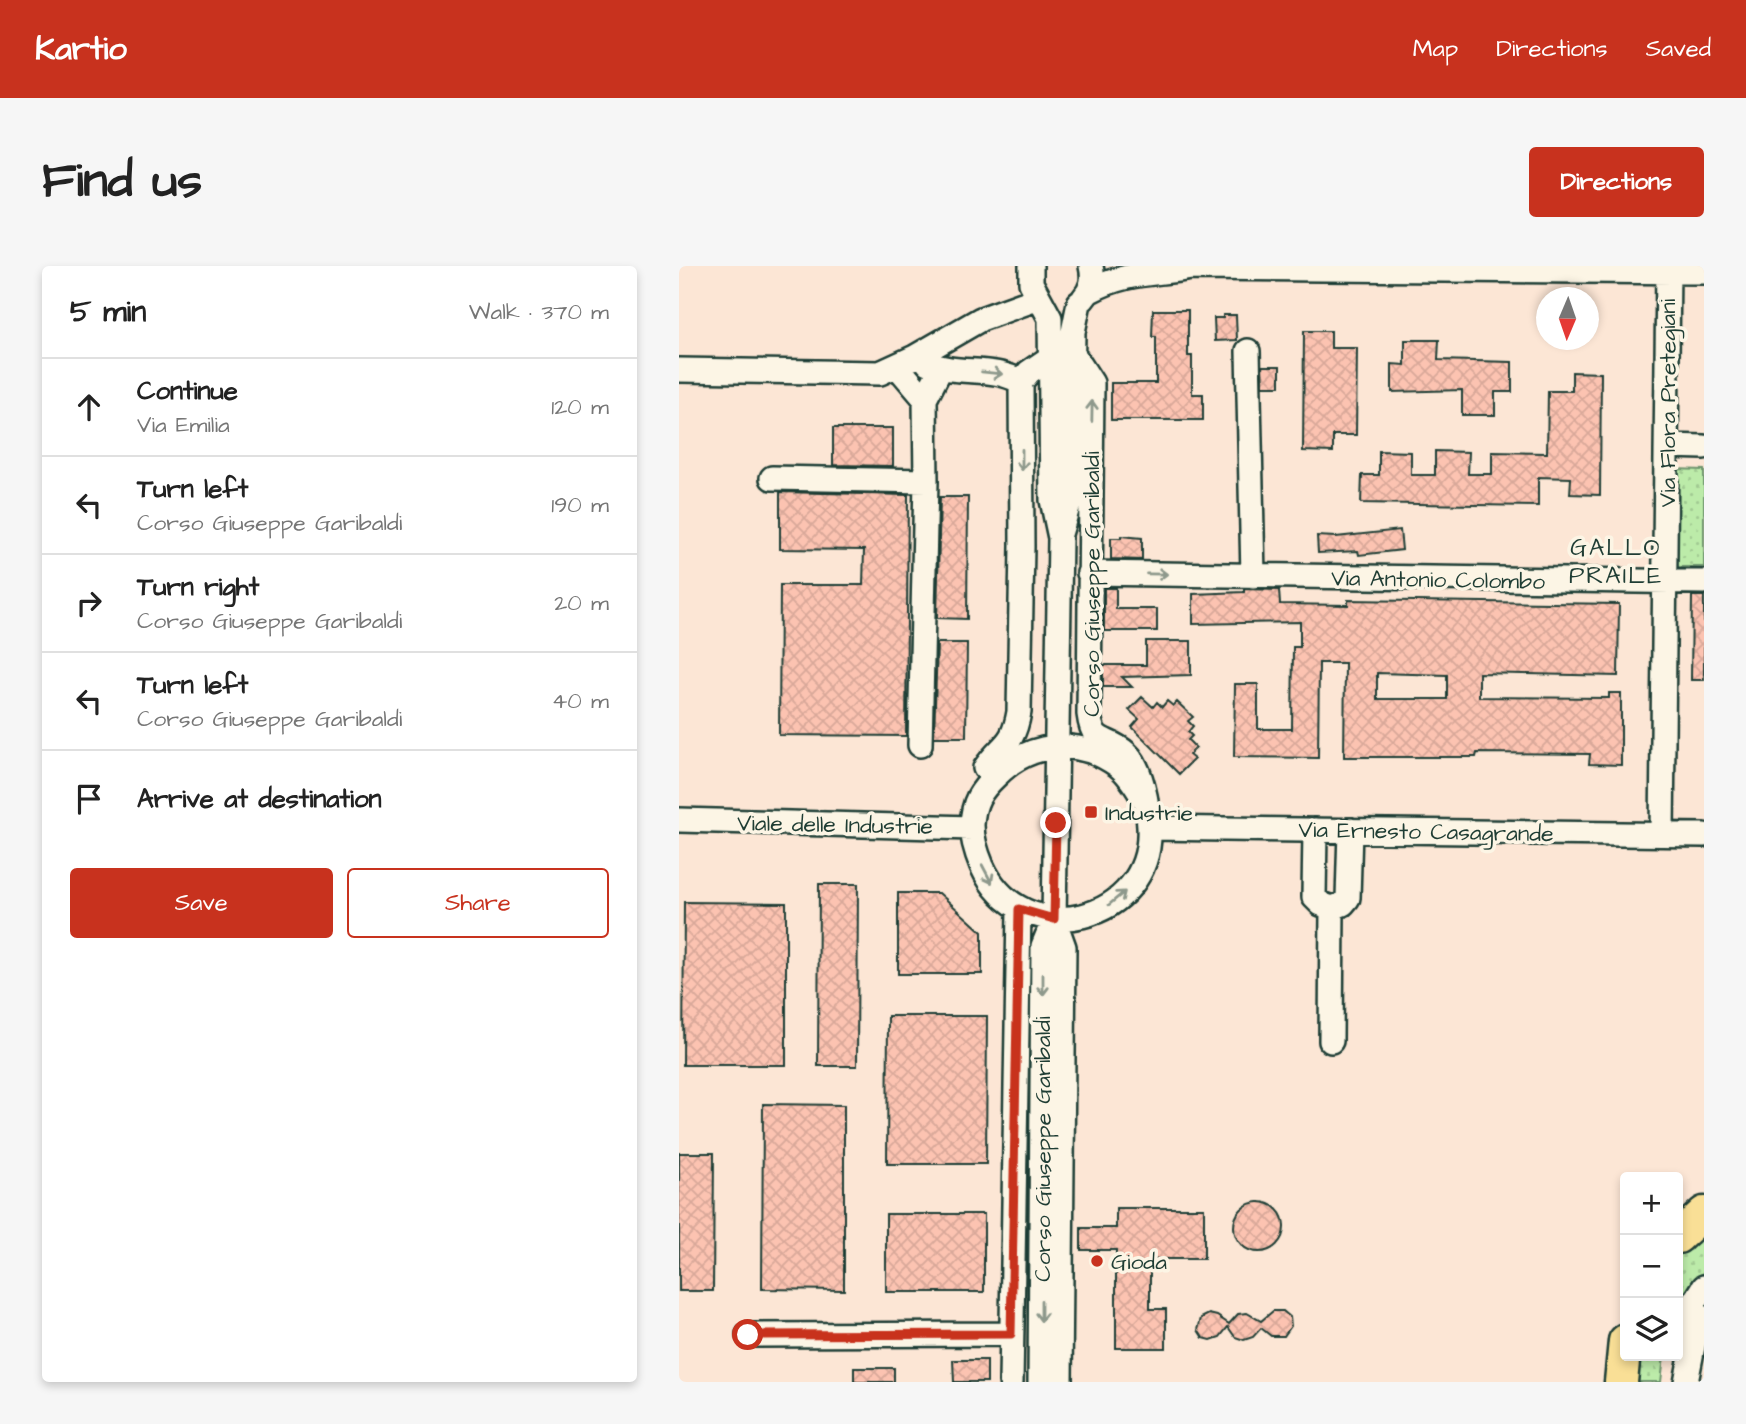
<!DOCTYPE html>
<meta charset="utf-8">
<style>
:root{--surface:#fff;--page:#f6f6f6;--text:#222;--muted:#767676;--line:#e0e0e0;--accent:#c8321e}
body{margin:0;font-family:"Architects Daughter",sans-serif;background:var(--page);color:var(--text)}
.controls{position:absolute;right:21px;bottom:21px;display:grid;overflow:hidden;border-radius:7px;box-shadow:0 4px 10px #0003}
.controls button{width:63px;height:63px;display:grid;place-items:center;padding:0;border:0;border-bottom:2px solid var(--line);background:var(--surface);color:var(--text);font:35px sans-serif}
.compass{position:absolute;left:857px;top:21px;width:63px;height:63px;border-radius:50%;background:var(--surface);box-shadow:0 4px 10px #0003;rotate:182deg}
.stop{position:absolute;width:21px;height:21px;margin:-16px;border:5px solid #c8321e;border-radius:50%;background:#fff}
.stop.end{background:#c8321e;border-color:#fff;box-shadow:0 2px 7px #0008}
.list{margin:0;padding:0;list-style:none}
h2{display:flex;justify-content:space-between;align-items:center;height:91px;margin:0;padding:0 28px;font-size:30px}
h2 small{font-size:23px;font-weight:400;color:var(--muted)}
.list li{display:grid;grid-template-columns:46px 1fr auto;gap:21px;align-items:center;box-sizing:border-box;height:98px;padding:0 28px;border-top:2px solid var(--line)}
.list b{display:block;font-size:26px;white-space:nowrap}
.list p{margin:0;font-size:23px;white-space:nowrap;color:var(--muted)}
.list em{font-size:23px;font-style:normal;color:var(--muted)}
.actions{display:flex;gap:14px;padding:21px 28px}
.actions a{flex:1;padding:16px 0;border:2px solid var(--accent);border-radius:7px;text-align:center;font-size:24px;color:var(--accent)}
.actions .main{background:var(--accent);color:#fff}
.icon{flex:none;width:38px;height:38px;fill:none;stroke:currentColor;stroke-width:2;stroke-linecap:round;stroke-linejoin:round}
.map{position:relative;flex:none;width:1025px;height:1116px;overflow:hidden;border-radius:7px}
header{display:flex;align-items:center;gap:42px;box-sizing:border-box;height:98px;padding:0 35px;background:var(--accent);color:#fff}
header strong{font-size:33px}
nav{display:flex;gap:38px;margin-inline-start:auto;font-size:24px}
.intro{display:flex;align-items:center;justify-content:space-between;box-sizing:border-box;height:168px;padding:0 42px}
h1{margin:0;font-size:49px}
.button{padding:18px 32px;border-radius:7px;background:var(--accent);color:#fff;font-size:24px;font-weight:700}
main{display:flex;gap:42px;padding:0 42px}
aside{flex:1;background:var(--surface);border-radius:7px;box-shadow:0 4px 10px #0003}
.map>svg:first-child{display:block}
.grass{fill:url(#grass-dots);stroke:#6e946e;stroke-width:2}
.building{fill:url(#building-cross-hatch);stroke:#1f3d34;stroke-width:2;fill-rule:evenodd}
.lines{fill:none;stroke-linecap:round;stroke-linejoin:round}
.minor-casing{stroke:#1f3d34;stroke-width:28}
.highway-casing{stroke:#1f3d34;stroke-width:37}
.minor{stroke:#fcf5e5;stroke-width:23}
.highway{stroke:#f9df96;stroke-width:32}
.oneway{stroke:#8e998c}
.route{stroke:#c8321e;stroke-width:9}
.poi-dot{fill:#c8321e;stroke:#fcf5e5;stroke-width:2.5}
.labels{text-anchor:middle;stroke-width:7;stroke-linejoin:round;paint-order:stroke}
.street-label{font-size:23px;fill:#1f3d34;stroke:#fcf5e5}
.poi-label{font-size:23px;fill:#1f3d34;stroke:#fcf5e5;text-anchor:start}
.neighbourhood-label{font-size:24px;letter-spacing:2px;fill:#1f3d34;stroke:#fcf5e5}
</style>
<header>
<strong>Kartio</strong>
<nav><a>Map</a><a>Directions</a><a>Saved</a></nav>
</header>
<div class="intro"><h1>Find us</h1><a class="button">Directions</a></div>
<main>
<aside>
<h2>5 min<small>Walk · 370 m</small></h2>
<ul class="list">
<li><svg class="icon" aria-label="ahead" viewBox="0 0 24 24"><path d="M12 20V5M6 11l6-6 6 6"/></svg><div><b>Continue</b><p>Via Emilia</p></div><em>120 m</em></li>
<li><svg class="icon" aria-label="left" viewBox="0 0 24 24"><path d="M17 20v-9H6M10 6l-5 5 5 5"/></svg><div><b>Turn left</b><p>Corso Giuseppe Garibaldi</p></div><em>190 m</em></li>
<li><svg class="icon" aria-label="right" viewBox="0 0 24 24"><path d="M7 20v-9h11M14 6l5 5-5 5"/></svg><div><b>Turn right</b><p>Corso Giuseppe Garibaldi</p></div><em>20 m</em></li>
<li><svg class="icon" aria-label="left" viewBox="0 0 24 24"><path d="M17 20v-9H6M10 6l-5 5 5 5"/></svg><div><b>Turn left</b><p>Corso Giuseppe Garibaldi</p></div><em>40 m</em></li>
<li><svg class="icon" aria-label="arrive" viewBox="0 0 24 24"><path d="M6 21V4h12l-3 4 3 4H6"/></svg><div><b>Arrive at destination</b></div></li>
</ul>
<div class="actions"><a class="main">Save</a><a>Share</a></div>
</aside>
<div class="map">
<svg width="1025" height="1116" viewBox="0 0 1025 1116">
<defs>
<pattern id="grass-dots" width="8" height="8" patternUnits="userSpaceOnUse" patternTransform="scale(1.75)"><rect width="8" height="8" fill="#bceba9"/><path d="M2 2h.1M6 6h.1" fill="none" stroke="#a1ca92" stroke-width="1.8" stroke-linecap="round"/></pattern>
<pattern id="building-cross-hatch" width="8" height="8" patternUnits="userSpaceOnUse" patternTransform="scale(1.75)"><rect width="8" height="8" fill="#fcc3b1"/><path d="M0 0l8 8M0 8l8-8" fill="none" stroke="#d8a899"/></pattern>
</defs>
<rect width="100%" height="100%" fill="#fce6d5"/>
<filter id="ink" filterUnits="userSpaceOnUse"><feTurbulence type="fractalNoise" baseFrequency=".0143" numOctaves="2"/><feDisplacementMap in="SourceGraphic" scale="14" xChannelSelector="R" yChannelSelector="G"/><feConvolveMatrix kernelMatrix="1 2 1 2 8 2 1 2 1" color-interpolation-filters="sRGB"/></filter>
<g filter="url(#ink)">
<path class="grass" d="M 994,203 L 1025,204 L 1025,301 L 993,301 Z
M 1025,956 L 1025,1005 L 1014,1020 L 999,1049 L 999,983 Z
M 953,1090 L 985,1090 L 982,1116 L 950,1116 Z"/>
<path class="building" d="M 474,44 L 509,44 L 509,90 L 513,90 L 513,128 L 524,128 L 524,154 L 432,154 L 432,117 L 477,117 L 477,71 L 473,71 Z
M 544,49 L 557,49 L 558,74 L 536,75 L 535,52 L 544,52 Z
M 625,65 L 652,65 L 652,82 L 678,82 L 677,169 L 654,169 L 654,186 L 624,185 Z
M 726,74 L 760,74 L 759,94 L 833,96 L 833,126 L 816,126 L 816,149 L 783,149 L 783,124 L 713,126 L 713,98 L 726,99 Z
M 583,100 L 601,100 L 601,120 L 584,120 Z
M 893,106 L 922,107 L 921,229 L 891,228 L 892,212 L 859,211 L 859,240 L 682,237 L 683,209 L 700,209 L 700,185 L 732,186 L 732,209 L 756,209 L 756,185 L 790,186 L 789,208 L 813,208 L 813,186 L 868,187 L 869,125 L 893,125 Z
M 154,162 L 214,162 L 214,200 L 154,199 Z
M 101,226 L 229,229 L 227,470 L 100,469 L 101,319 L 184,319 L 185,284 L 101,283 Z
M 261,231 L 289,231 L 288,353 L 258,352 Z
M 721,264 L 723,284 L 680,289 L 679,285 L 639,287 L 638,270 L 657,271 Z
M 442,270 L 463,272 L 463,294 L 432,293 L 432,272 L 442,272 Z
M 425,322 L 437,322 L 437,343 L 478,343 L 478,365 L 425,365 Z
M 565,323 L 600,324 L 601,338 L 669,339 L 669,334 L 940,338 L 939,410 L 800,407 L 800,431 L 930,432 L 930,427 L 942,427 L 942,499 L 910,498 L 911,488 L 798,487 L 797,491 L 665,491 L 666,397 L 640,397 L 639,492 L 555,491 L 556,418 L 579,418 L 579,463 L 613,463 L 614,381 L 621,381 L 621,356 L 514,358 L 514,328 L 565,326 ZM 698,407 L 768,409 L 768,433 L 698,433 Z
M 1013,330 L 1025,330 L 1025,414 L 1012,414 Z
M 467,375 L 512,375 L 512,409 L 443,411 L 453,421 L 424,421 L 424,399 L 467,399 Z
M 258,377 L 288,377 L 287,471 L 255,471 Z
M 463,431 L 474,441 L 478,436 L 483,441 L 488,435 L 494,440 L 498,436 L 514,451 L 509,455 L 514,460 L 509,466 L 513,470 L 509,474 L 517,482 L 510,489 L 515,493 L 500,508 L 453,461 L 460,453 L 450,444 Z
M 140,618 L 179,618 L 178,800 L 139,800 Z
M 219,627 L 260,627 L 303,666 L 303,708 L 219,708 Z
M 5,636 L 107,637 L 107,799 L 4,799 Z
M 209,750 L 308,750 L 307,898 L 208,898 Z
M 84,838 L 165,839 L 165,1024 L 83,1023 Z
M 0,887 L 35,887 L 34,1025 L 0,1025 Z
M555 961a25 25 0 1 1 50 0a25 25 0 1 1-50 0Z
M 437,942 L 525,942 L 525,993 L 471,993 L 471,1043 L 487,1043 L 487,1082 L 437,1082 L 437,984 L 402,984 L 402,962 L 437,962 Z
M 207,948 L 305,948 L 305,1026 L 207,1026 Z
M 594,1045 L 604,1045 L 611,1051 L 612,1060 L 605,1070 L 592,1070 L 582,1062 L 574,1071 L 565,1074 L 556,1071 L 549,1061 L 541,1071 L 532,1074 L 524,1072 L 519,1064 L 522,1052 L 530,1048 L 538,1050 L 550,1058 L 559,1048 L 568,1047 L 582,1055 Z
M 274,1094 L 308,1094 L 308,1116 L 275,1116 Z
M 175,1102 L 215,1102 L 215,1116 L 175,1116 Z"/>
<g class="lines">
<g class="minor-casing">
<path id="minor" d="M 352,0 L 352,17 L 371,52 L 373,234 L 381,272 L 375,653 L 385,681 L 381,1116
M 498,0 L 513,2 L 1025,6
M 411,25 C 449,5 473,9 513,2
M 404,33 C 413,23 415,13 412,0
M 569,85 L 574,310
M 393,86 L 413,117 L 410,448 C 414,481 427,469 447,487 C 463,501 469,540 470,561 C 475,657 343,689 303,600 C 298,588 293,573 293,559 C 294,536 301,525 318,509 C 351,476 399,471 438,499 C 449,507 457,520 464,532
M 249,97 C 279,110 314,99 342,116
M 218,100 L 246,133
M 0,104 L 201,107 L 236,91 L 302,53 L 360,32
M 988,180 L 1025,181
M 93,212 L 247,215
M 381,268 L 391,234 L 394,66 L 400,37
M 410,307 L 1025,316
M 241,479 L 247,215 L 246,133 L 262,102
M 306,502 C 323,477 334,481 340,446 L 343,280 L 342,116 L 350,106 L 372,91
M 0,554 L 293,562
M 470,562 L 1025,569
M 636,564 L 635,631 L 642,638 L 653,642 L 664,638 L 669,632 L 671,564
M 983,568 L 989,0
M 652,775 L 653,642
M 69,1069 L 332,1068
M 999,1075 L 1010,1045 L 1025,1021
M 332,1116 L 340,643
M 361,1116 L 364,680 L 375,653
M 1007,1116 L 1015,1075 L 1025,1052"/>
</g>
<g class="highway-casing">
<path id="highway" d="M 999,971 L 1025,947
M 942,1116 L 946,1075"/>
</g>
<use href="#minor" class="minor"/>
<use href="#highway" class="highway"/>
</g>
<defs><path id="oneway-shaft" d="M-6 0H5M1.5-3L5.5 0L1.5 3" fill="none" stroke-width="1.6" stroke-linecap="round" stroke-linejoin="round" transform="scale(1.75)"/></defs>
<g class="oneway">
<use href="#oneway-shaft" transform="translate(313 107) rotate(6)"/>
<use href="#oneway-shaft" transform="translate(413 145) rotate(-89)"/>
<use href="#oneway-shaft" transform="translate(343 194) rotate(90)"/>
<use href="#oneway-shaft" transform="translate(478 308) rotate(1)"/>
<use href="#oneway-shaft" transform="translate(308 608) rotate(62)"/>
<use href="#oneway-shaft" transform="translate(438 632) rotate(-40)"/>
<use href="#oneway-shaft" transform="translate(364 719) rotate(90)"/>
<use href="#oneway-shaft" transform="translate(362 1045) rotate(90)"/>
</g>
</g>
<g class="lines" filter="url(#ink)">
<path class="route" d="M 69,1069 L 332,1068 L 340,643 L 375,653 L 377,557"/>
</g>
<g class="poi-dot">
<rect x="405" y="539" width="14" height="14" rx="3.5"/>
<circle cx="418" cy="995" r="7"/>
</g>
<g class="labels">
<g class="street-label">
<text transform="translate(988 137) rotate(-90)" y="8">Via Flora Pretegiani</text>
<text transform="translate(759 313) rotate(1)" y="8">Via Antonio Colombo</text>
<text transform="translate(412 318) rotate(-90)" y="8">Corso Giuseppe Garibaldi</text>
<text transform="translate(156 558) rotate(1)" y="8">Viale delle Industrie</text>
<text transform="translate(747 565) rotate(1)" y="8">Via Ernesto Casagrande</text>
<text transform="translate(363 883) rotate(-90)" y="8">Corso Giuseppe Garibaldi</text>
</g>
<g class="poi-label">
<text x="426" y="554">Industrie</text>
<text x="432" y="1003">Gioda</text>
</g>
<g class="neighbourhood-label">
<text x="937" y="289">GALLO<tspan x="937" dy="28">PRAILE</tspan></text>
</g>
</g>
</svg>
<div class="controls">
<button>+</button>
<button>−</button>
<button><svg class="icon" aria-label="layers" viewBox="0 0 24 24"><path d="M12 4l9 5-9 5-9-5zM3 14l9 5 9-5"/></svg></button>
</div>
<svg class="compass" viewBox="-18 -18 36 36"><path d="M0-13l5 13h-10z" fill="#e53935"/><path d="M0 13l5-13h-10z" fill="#767676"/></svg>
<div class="stop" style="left:69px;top:1069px"></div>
<div class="stop end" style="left:377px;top:557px"></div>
</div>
</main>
